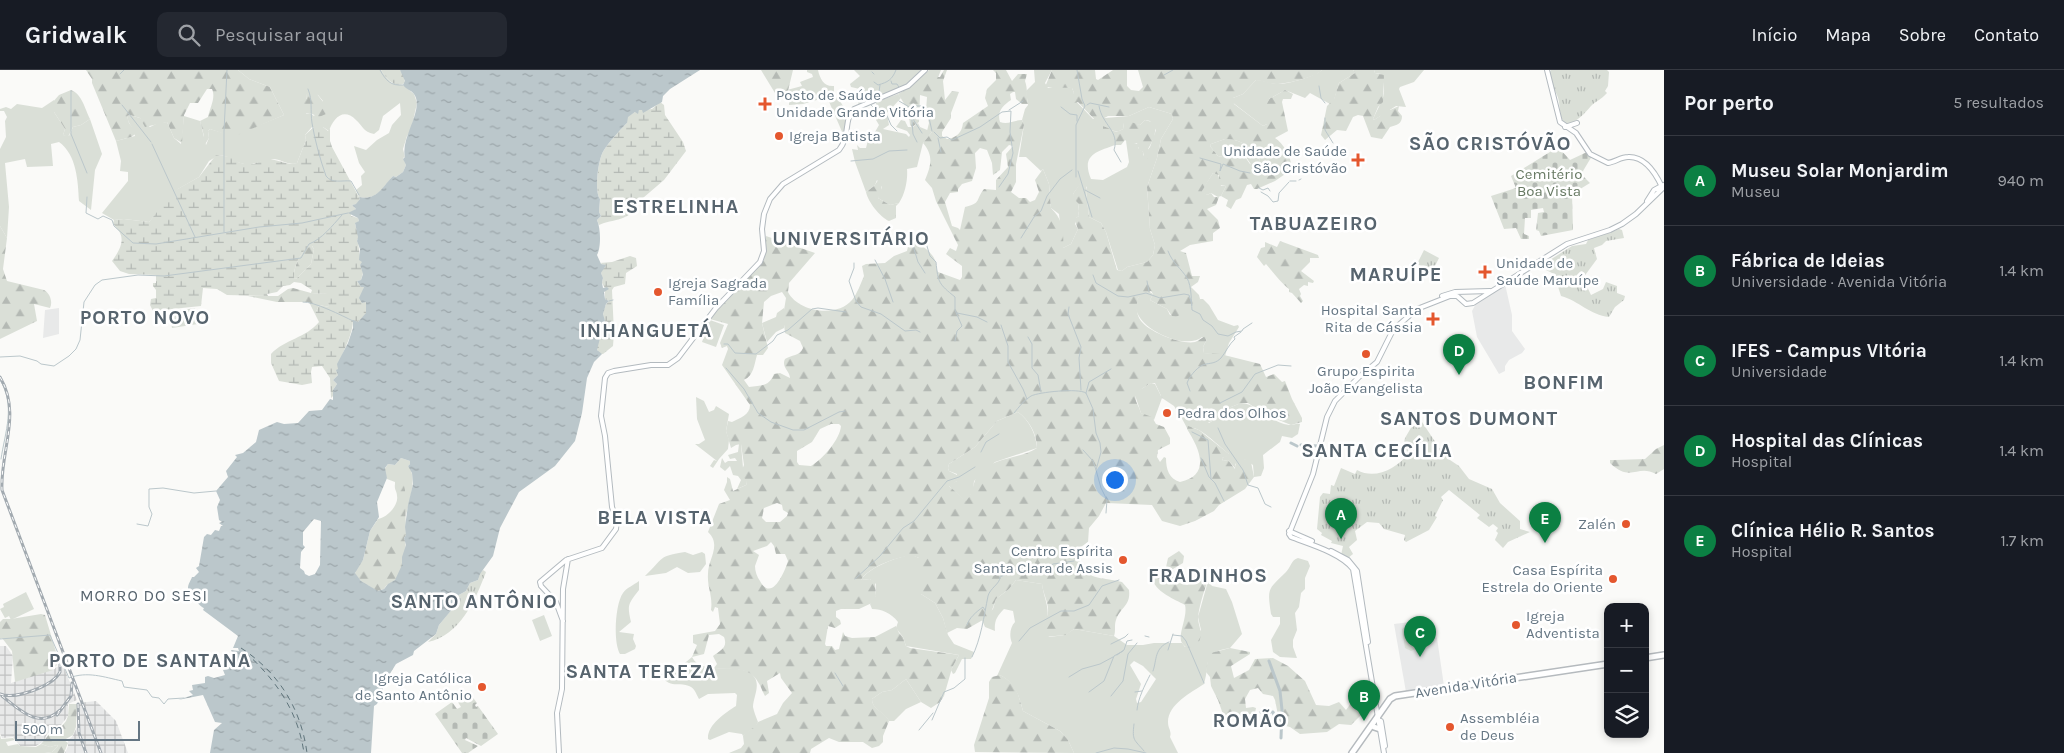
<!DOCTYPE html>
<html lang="pt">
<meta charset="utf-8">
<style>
:root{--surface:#171b24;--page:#242831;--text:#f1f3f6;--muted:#9ea1a6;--line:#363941;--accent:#0b8043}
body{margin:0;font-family:Karla,sans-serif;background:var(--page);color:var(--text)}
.controls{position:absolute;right:15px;bottom:15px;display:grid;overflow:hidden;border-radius:10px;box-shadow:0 2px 8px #0003}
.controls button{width:45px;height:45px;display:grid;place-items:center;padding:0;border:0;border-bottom:1px solid var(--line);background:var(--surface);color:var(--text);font:25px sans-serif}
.scale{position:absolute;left:15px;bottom:12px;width:125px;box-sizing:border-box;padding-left:5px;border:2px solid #657683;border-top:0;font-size:14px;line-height:18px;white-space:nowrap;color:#657683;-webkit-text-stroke:4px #fff;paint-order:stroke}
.you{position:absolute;left:1114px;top:409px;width:18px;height:18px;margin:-12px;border:4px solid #fff;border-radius:50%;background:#1a73e8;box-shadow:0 0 0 8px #1a73e833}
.badge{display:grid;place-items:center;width:32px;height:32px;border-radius:50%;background:var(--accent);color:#fff;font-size:16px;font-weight:700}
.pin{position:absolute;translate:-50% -41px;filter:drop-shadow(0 1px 2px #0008)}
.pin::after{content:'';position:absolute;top:26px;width:18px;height:15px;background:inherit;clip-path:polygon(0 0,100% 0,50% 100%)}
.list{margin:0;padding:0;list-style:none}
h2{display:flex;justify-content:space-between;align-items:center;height:65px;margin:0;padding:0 20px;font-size:21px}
h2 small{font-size:16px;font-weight:400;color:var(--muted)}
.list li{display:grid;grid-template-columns:32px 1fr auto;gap:15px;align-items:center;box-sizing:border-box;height:90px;padding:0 20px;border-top:1px solid var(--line)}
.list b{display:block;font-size:19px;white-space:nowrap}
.list p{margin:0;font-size:16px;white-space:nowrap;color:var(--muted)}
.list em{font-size:16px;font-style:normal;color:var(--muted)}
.icon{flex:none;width:28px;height:28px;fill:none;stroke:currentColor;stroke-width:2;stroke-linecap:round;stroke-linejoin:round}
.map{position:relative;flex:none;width:1664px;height:683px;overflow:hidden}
header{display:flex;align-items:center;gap:30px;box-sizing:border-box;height:70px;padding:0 25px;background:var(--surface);border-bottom:1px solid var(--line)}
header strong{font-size:24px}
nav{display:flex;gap:28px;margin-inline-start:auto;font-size:18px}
.search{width:350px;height:45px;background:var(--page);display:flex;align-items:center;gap:12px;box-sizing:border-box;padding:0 18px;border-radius:10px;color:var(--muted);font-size:19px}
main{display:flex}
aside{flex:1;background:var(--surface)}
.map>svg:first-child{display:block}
.built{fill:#e8e9e9}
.industrial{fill:url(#industrial-grid)}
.grass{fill:#dadfd7;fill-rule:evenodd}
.forest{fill:url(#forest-firs);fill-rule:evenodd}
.wetland{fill:url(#wetland-marsh);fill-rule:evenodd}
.cemetery{fill:url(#cemetery-stones)}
.park{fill:url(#park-tufts)}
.water{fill:url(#water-ripples);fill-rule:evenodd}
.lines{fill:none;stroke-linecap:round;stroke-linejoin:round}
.stream{stroke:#bbc7cb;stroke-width:1}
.river{stroke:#bbc7cb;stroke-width:3}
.ferry{stroke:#60757c;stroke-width:1;stroke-dasharray:6 5;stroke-linecap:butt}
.secondary-casing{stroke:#b3babf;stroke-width:6}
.primary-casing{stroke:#b5babe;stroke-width:8}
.secondary{stroke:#fff;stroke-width:4}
.primary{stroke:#fff;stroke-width:5}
.rail-casing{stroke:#a2aab0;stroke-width:3}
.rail{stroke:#fff;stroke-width:1;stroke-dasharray:4;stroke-linecap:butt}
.poi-dot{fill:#e4572e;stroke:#fff;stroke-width:2}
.labels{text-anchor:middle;stroke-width:5;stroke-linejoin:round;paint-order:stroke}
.poi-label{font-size:15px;fill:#657683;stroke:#fff;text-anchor:start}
.park-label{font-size:15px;fill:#687a64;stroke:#fff}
.street-label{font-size:15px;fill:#657683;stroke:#fff}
.neighbourhood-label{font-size:16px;letter-spacing:1px;fill:#57646e;stroke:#fff}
.district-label{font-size:20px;font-weight:bold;letter-spacing:1px;fill:#57646e;stroke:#fff}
</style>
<header>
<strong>Gridwalk</strong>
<div class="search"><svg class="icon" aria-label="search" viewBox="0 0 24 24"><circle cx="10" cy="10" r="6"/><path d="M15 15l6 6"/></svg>Pesquisar aqui</div>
<nav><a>Início</a><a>Mapa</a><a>Sobre</a><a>Contato</a></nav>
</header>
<main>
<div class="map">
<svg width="1664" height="683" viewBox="0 0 1664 683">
<defs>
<pattern id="industrial-grid" width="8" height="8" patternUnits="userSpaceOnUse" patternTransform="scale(1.25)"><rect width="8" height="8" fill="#e8e9e9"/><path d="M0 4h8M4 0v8" fill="none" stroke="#c0c1c2"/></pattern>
<pattern id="forest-firs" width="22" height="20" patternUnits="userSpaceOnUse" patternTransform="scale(1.25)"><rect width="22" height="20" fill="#dadfd7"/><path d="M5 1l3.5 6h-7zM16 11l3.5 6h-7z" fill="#b4b9b4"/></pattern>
<pattern id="wetland-marsh" width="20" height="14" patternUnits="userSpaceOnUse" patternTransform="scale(1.25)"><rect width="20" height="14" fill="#dadfd7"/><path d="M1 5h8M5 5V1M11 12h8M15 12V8" fill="none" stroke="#b4b9b4"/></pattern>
<pattern id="cemetery-stones" width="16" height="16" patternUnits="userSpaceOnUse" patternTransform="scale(1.25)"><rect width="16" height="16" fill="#dadfd7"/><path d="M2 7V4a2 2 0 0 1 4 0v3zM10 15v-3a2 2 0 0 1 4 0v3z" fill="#b4b9b4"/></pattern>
<pattern id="park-tufts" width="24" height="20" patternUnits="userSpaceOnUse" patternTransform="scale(1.25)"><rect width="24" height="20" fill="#dadfd7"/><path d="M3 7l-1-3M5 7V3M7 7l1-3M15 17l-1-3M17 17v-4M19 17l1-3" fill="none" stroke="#b4b9b4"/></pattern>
<pattern id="water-ripples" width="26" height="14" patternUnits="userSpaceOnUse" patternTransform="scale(1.25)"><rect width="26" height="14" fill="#bbc7cb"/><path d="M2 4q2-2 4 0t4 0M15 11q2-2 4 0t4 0" fill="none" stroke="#9ca6aa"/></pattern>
</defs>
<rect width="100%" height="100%" fill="#fafaf8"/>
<path class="built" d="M 1505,214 L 1512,245 L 1512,261 L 1525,279 L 1522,283 L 1509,290 L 1505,296 L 1505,301 L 1499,304 L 1477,267 L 1472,241 L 1477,232 Z
M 59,238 L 59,264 L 43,268 L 45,240 Z
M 1418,551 L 1424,559 L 1434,564 L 1437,568 L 1444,616 L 1406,622 L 1394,554 Z"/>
<path class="industrial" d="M 0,576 L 6,576 L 13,586 L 11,613 L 63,595 L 77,630 L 68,634 L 68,646 L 61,655 L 47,664 L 44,671 L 36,676 L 20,676 L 13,667 L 2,668 L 0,663 Z
M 96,631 L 116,651 L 128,683 L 65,683 L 68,676 L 68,670 L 72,667 L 77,657 L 78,633 Z"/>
<path class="grass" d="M 238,0 L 381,0 L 391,13 L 403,15 L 414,24 L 417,33 L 411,60 L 407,66 L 403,79 L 405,87 L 403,88 L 406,95 L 403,102 L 396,107 L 393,106 C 383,117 377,131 359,127 L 356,120 L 362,115 L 361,106 L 365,102 L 359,93 L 354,76 L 366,80 L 377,70 L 389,63 L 392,55 L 401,45 L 400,33 L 383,46 L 379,60 L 374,64 C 363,62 363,56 356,50 C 343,37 333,49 329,61 L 323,57 L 312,57 L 305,65 L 306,70 L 297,93 C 287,96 281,88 271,89 C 261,90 254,96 244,94 C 235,93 232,86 219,85 L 209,91 L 199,107 L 178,119 L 149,152 L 124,149 L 114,150 L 102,143 L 128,111 L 128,102 L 120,101 L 121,91 L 116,71 L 135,66 C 134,58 128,54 127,46 L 130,45 L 140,48 L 150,57 L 158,53 L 167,52 L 174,68 L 181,74 L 184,46 L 200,51 L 206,75 L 209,68 L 208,61 L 210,59 L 233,66 L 284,45 L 270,17 L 249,9 ZM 307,23 L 318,25 L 323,31 L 314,46 L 310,43 L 306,44 Z
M 807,0 L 818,0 C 820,9 824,17 834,16 L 834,25 C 848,38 847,46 843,64 L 827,27 L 803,34 L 789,35 L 789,32 L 793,28 L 787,25 L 787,20 L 802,16 L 800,12 L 813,7 L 812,4 L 807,2 Z
M 854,0 L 924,0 L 904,17 L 869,31 L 867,27 L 868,31 L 859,35 L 857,30 L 866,26 L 864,20 L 851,17 L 850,14 L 860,6 Z
M 1034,0 L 1052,0 L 1045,13 L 1048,18 L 1057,16 L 1072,18 L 1074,23 L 1072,27 L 1093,49 L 1129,46 L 1149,37 L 1172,44 L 1173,49 L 1161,69 L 1157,88 L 1147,117 L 1150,159 L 1155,175 L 1153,185 L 1147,192 L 1127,197 L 1122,201 L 1118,200 L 1106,162 L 1101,153 L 1089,147 L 1086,120 L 1087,117 L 1081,113 L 1073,124 L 1079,133 L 1078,141 L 1079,146 L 1076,148 L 1075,154 L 1078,159 L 1071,174 L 1063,178 L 1059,144 L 1051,138 L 1049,114 L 1043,99 L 1041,101 L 1026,87 L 1019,87 L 1024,55 L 1022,50 L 1025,39 L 1028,35 L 1026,21 L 1035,12 ZM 1145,50 L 1150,51 L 1156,60 L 1150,77 L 1143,86 L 1143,82 L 1138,78 L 1138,74 L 1126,71 L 1129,92 L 1127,97 L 1103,110 L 1091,109 C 1081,85 1096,82 1115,75 L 1104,56 C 1111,60 1116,64 1123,59 L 1124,53 L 1140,55 Z
M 1322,0 L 1353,0 L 1355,3 L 1339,13 L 1334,30 L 1330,34 L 1310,23 L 1305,28 L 1285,20 L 1269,29 L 1267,54 L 1263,56 L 1232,32 L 1233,28 L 1243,24 L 1256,10 C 1263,10 1269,13 1276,14 C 1286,15 1316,6 1322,0 Z
M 1374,0 L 1424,0 L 1414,12 L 1400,17 L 1399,19 L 1406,37 L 1396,36 L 1374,50 L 1373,49 C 1382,29 1388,27 1381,4 L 1375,3 Z
M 898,24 L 901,28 L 887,43 L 889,55 L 883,59 L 906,64 L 909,67 L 910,65 L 907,61 L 896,57 L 901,50 L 905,51 L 908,57 L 913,57 L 918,53 L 920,57 L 932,62 L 923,73 L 917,97 L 907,99 C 908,110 905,124 899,133 L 890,135 L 878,128 L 882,117 L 877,110 L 875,115 L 866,122 L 855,92 L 852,79 L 858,80 L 857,75 L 860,78 L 866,78 L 868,70 L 878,67 L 879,64 L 875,62 L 879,55 L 876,50 L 876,32 Z
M 54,30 L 54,42 L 65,59 L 63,65 L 69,66 L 73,57 L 81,55 L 90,49 L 102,84 L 95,100 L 91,140 L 79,131 C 78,112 77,85 59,72 L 51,74 L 53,96 L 27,97 L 25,89 L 5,93 L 9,137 L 7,168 L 0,156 L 0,79 L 6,67 L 5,51 L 7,47 L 4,41 L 0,41 L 0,39 L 6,37 L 11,39 L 17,34 L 42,38 Z
M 1225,69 C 1240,68 1259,80 1261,95 L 1259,97 L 1252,96 L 1242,81 L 1233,78 L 1228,88 L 1218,86 L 1210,76 L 1211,74 Z
M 1213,103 L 1218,104 L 1221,116 L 1226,116 L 1221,126 L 1218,127 L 1211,123 L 1207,125 L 1203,123 L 1202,120 Z
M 1148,221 L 1153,224 L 1150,230 L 1167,239 L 1170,245 L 1184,241 L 1184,234 C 1191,234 1195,228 1203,229 L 1209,235 L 1218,250 L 1234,256 L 1238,255 L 1239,257 L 1229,273 L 1225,286 L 1204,283 L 1203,277 L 1207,269 L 1202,267 C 1185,282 1127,255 1137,230 C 1138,227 1145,223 1148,221 Z
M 195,238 L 198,254 L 172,258 L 169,242 Z
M 784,238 L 784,258 L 776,262 L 767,272 L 762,253 L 776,247 L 777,243 Z
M 710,250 L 724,255 L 716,277 L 702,272 Z
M 1151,313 L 1155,314 L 1162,328 L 1154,350 L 1141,343 L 1135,325 L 1138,321 Z
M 696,327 L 704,331 L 709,342 L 714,340 L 716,336 L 729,344 L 726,361 L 729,370 L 728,379 L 719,389 L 713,398 L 710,396 L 714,390 L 717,391 L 695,374 L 699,374 L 705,370 L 697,349 Z
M 1241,333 C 1258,334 1271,353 1289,355 C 1293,355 1297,353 1300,354 L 1298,364 L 1292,368 L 1282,366 L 1280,372 L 1263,385 L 1264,398 L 1261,406 L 1254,407 L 1253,395 L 1244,389 L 1235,394 L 1236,399 L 1228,390 L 1223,391 L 1222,388 L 1229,385 L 1229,384 C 1218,376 1199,354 1187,358 L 1179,343 L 1197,344 L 1209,353 L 1227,342 L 1231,337 Z
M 1018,342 C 1029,350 1036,364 1037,378 L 995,392 L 974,411 L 973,421 L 966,432 L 948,415 L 957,411 L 957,404 L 949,401 L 948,398 L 949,394 L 975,377 L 997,351 Z
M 739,374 L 741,374 L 743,398 L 747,413 L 746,415 L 737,419 L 741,410 L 738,406 L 733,405 L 730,396 L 725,401 L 720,397 L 722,388 L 725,393 L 728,391 L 737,391 L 735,388 L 730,389 L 728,385 L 738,382 Z
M 401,388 L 410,391 L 410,394 L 408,396 C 418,405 409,433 406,445 L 401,414 L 395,414 L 395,412 L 387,409 L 384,400 L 388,394 L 395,395 Z
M 685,482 L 693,485 L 702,482 L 705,484 L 706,494 L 700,502 L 688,503 L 677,497 L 666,503 L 645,506 C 664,488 658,486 685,482 Z
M 912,485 L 919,488 L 921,491 L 921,524 L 935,533 L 943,548 L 948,565 L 954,574 L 974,582 L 971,589 L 962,589 L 955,603 L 953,604 L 951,600 L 959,585 L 906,576 L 903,567 L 896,558 L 898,552 C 891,543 882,539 872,539 L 870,534 L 876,526 L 876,514 L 870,509 L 861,510 C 868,498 898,486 912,485 Z
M 1298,488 L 1308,491 L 1310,496 L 1305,508 L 1305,519 L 1301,523 L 1299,537 L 1295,543 L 1297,560 L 1293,570 L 1293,577 L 1297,588 L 1280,587 L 1273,582 L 1271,570 L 1280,554 L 1280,547 L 1273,547 L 1271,544 C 1267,517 1268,520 1286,502 C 1291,497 1291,490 1298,488 Z
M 1016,510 L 1042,514 C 1044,530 1053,542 1043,557 L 1049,567 L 1065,565 L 1074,559 L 1114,566 L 1127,575 L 1143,575 L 1154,573 L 1182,573 L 1185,577 L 1201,560 L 1198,547 L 1208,511 L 1212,516 L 1226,519 L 1232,532 L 1242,564 L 1230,578 C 1201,583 1211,591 1204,614 C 1192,622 1168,634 1168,652 C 1168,659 1172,661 1170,667 L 1178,683 L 1074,683 L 1068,670 L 1060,661 L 1023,641 C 1019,625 1015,613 1000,605 L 997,606 L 1012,573 C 1009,566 1010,557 1015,552 L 1013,541 L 1004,539 C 997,546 994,551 995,561 L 985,557 L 982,550 L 993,539 L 996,529 L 1009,519 ZM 1134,591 L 1143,596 L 1156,609 L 1141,632 L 1137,633 L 1136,629 L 1141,614 L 1130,595 Z
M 639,511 L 639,520 C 628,534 627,535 631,552 L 619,562 L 634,564 L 633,569 L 636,576 L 635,579 L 625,584 L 620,584 C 613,573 615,534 623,523 C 626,518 634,515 639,511 Z
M 26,522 L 34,539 L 11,550 L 9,546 L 5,548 L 0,539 L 4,537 L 3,534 Z
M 544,545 L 552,566 L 540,571 L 532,550 Z
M 1408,555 L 1416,559 L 1418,573 L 1416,579 L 1411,581 L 1405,578 L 1402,559 Z
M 692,587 C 702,608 744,589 755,608 C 760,617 753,628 753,637 C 754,642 756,647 758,652 L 756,656 L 743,666 L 742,664 L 729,662 L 710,670 L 708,669 C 707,655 725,643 736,636 L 737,625 L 735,623 L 708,624 L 699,629 C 696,624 695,618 689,616 C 675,611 672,620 659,604 C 671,603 683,595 692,587 Z
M 906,609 L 921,632 L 906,639 L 894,651 L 889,651 C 884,641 872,640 872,629 L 882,622 L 892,620 Z
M 0,665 L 1,669 L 13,668 L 15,670 L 6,672 L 8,676 L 18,674 L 20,676 L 36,677 L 41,674 L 50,677 L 57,675 L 58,676 L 52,682 L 45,683 L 0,683 Z"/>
<path class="forest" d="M 86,0 L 238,0 L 249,9 L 270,17 L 284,45 L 233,67 L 210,59 L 208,61 L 209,68 L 204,76 L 202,75 L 204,66 L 200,51 L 208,47 C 210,37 216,28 212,19 L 207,19 L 198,33 L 190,33 L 184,45 L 182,73 L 174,68 L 167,52 L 145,57 L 140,48 L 130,45 L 127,46 L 129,53 L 137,63 L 131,67 L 116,71 L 92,13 L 92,9 Z
M 761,0 L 793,0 L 787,25 L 782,22 L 775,23 Z
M 929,0 L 941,0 L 938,7 L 940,7 L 944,0 L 947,0 L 943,11 L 945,30 L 952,21 L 959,22 L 951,43 L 951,48 L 942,62 L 942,66 L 947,69 C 957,68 962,62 963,53 L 988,36 L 985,28 L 987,19 L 996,10 L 996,3 L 993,0 L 1006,0 L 1012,11 L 1018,4 L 1027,4 L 1025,11 C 1028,19 1026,25 1028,34 L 1022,34 L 1016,29 L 1015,22 L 1013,22 L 1010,24 L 1011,30 C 1002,36 997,42 1000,52 C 1008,55 1014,50 1022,50 L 1024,55 L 1016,94 L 1016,112 L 1011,122 L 1019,128 L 1026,128 L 1030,132 L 1035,130 L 1039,122 L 1035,110 L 1043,99 L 1049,114 L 1051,138 C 1063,150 1064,161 1063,178 L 1071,174 L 1078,159 L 1074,149 L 1079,146 L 1078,141 L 1079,134 L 1074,129 L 1073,124 L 1081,112 L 1087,112 L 1086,121 L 1089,147 L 1101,153 L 1106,162 L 1117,200 L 1122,201 L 1127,197 L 1147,192 L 1153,185 L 1155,175 L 1150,159 L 1147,117 L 1157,88 L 1161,69 L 1173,49 L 1172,44 L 1149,37 L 1129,46 L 1108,46 L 1099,51 L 1096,51 L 1078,32 L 1068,35 L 1067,29 L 1074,23 L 1072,18 L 1045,17 L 1052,0 L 1095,0 L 1096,9 L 1098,10 L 1113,0 L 1127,0 L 1127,16 L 1131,20 L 1139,21 L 1143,17 L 1138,0 L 1322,0 C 1317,7 1286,14 1276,14 C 1269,14 1263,11 1256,10 L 1243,24 L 1233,28 L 1234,34 L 1263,56 L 1267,54 L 1263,41 L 1269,29 L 1285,20 L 1293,24 L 1291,29 L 1283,29 L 1282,32 L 1288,61 L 1275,68 C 1284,74 1293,89 1291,100 L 1275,111 L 1257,119 L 1254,119 L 1251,114 L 1247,115 L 1241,128 L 1236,130 L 1231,139 L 1226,136 L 1228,130 L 1221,126 L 1226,116 L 1219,115 L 1219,105 L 1213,103 L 1202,121 L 1207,125 L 1211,123 L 1214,127 L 1219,127 L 1216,135 L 1207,139 L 1218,150 L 1220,158 L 1213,163 L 1213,171 L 1190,175 L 1180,181 L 1186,183 L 1192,206 L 1200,206 L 1198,212 L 1191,217 L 1199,225 L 1200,229 L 1189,236 L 1184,235 L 1184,243 L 1176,247 L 1172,246 L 1167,239 L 1150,230 L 1153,224 L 1151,221 L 1138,228 C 1136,235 1136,245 1141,251 C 1149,262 1182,275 1195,272 C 1199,271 1202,267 1206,266 L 1207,269 L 1203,277 L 1204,283 L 1220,284 L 1260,294 L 1266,307 L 1274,304 L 1282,312 L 1285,311 L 1292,329 L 1302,348 L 1302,352 L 1291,355 L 1264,344 L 1248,333 L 1241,333 L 1231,337 L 1229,341 C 1220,344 1214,353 1205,353 L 1197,344 L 1179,344 L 1174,336 L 1162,328 L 1155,313 C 1149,313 1148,315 1143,318 C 1130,328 1137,330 1141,343 L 1152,347 L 1156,354 L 1164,357 L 1170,368 L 1170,374 L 1158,380 L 1157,387 L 1160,392 L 1164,387 L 1166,388 C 1166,399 1169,409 1180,412 C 1212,405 1199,378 1187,359 L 1188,356 L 1199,360 L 1229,384 L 1229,386 L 1222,388 L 1223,391 L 1228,390 L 1235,399 L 1236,391 L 1240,387 L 1251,392 L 1254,407 L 1245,419 L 1219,435 L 1214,441 L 1195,451 L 1180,456 L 1162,451 L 1152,435 L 1106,433 L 1099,446 L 1089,458 L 1088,472 L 1075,481 C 1089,513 1092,505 1122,512 L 1129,520 C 1131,536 1120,537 1116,550 C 1114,555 1116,561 1114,566 L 1074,559 L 1066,565 L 1044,567 L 1041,565 C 1041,557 1047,550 1048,542 C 1049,533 1043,524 1042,514 L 1016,510 L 1009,519 L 996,529 L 991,543 L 988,547 L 967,559 L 957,558 L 947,563 L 943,548 L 935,533 L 921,524 L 919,488 C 907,481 868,497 861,510 L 870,509 L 875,512 L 876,526 L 874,532 L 859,539 L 841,539 L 836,541 L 836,547 L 840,550 L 841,554 L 835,558 L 828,556 L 825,574 L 826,576 L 832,576 L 835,580 L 839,579 L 843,562 L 845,566 L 852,568 L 875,567 L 896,556 L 899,563 L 903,567 L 906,576 L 910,578 L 959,585 L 952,598 L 944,626 L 940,632 L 931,638 L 921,632 L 906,609 L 892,620 L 882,622 L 872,629 C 872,640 885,641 889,651 L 883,666 L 883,672 L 879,676 L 872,678 L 863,672 L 839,672 L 829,668 L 811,679 L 810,683 L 729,683 L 741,678 L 744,674 L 743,666 C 747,661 755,658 758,652 L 777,644 L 783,633 L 792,623 L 781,608 L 780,603 L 767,611 L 769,623 L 765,626 C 762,621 761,616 758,612 C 750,596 730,600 714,598 L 717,594 L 713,586 C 721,580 728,578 724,567 L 719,564 L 709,565 L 704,584 L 692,587 L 697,575 L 693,573 L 693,565 L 715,561 L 720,554 L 718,538 L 715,537 L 713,542 L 711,540 C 713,526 707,517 708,504 C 708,489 722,475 708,462 L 719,434 L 730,430 L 724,420 L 727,412 L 727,407 L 730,409 L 733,421 L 746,415 L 747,413 L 741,402 L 744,395 L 741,374 L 736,375 L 731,378 L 726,361 L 728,351 L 732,352 C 740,348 750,345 750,335 L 722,295 L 728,279 L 727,276 L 722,278 L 720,273 L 728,254 L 710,249 L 726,230 L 764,190 L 766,166 L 815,183 L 789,213 L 788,222 C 798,242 837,248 852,230 C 857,224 861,213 864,206 L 862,196 L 866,194 L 885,193 L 894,186 L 907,181 L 910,168 C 919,175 930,179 935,190 C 937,194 935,197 938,202 L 960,210 L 962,207 L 962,196 L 946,184 L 950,178 L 956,181 L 958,175 L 936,131 L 932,118 L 925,110 C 931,96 934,86 923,73 L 932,62 L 927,61 L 929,53 L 926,41 L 927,27 L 920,25 L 919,52 L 912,57 L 910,55 C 909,42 905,34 898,24 L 910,17 ZM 1225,69 C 1240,68 1259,80 1261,95 L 1259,97 L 1250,94 L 1238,77 L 1233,78 L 1228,88 L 1218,86 L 1210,76 L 1211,74 ZM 1009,75 L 1013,76 L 1006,84 L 1008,97 L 996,110 L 996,120 L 984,119 C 975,130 982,133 965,137 L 960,160 L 958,158 L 952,156 L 945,132 L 950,123 L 958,122 L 958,119 L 962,114 L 972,111 L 976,98 L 975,83 L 980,78 L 987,80 L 992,93 L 993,105 L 1000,100 L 1002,82 ZM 782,222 L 786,228 L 783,246 L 785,263 L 800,271 L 803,278 C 800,286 791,285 785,289 C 781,297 790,301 790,308 L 780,303 L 774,304 C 769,317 761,315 749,317 L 744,310 C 754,305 754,295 757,285 L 763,285 L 768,278 L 762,253 L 764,232 L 771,226 ZM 1018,342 C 1029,350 1037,364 1037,378 C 1020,389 996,386 979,403 C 972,412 974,423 966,431 L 949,416 L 957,411 L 959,406 L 949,401 L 948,398 L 949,394 L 975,377 L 997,351 ZM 831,354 L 839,354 L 841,356 C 840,369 823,389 811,396 L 799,395 L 797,392 L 797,381 L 812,372 L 820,359 ZM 777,433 L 782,435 L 783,440 L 788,443 L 787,446 L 780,452 L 766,452 L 762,448 L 764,438 ZM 771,472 L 774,476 L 776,484 L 785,484 L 788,491 C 785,501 772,533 760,511 C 757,507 755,501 755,496 C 756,493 758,488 759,485 L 753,481 L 767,476 Z
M 1353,0 L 1374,0 L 1375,3 L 1384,5 L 1383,32 L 1378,37 L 1373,49 L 1374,50 L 1380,46 L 1384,38 L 1390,40 L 1399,36 L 1398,41 L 1402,46 C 1402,54 1397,55 1390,57 L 1382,69 L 1371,67 L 1363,46 L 1358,45 L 1353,47 L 1346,61 L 1337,60 L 1325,70 L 1321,65 L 1327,36 L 1334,29 L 1339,13 L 1355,3 Z
M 71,20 C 82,24 85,39 90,49 L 81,55 L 73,57 L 68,67 L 63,65 L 65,59 L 54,42 L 52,33 L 59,25 Z
M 309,21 L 317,24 L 327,37 L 326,44 L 319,47 L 310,43 L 303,44 L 297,40 L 295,35 L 296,32 L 307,29 L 307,23 Z
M 1145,50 L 1152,52 L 1156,56 L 1154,68 L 1148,79 L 1150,84 L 1148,89 L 1144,88 L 1143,82 L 1139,80 L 1137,73 L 1130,74 L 1125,70 L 1121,75 L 1115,75 L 1103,62 L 1103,56 C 1111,58 1114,65 1123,59 L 1124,53 L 1131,52 L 1140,55 Z
M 879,109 L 882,109 L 881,124 L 878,128 L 890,135 L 899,133 L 896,136 L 896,148 L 889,151 C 880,147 868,132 866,122 L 874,116 Z
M 0,156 L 7,168 L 3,199 L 7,211 L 44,220 C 50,223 53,232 50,238 L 34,234 L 37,251 L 0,269 Z
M 1280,171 L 1318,185 L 1319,188 L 1310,188 L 1310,192 L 1301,201 L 1314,211 L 1313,213 L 1308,212 L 1308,216 L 1304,215 L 1299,219 L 1301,224 L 1300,226 L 1303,231 L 1301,233 L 1292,223 L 1289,222 L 1289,219 C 1281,213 1273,202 1266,194 L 1264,196 L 1257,187 L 1261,178 L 1265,177 L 1265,172 L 1277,177 Z
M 311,175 L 314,179 L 311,194 L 296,209 L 294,208 C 293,197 301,180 311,175 Z
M 293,218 L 311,223 L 328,224 L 329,237 L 319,235 L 315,244 L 309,232 L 277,232 L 248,226 L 278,226 L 288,219 Z
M 1664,375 L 1664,399 L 1656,404 C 1637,394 1631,413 1610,393 L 1610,390 L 1615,390 L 1645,389 L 1656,379 Z
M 395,414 L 401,414 L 404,416 L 405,420 L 406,465 L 404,468 C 409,479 402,500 396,509 C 392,514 387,513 384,519 L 377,521 L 361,511 L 355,504 L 356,499 L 363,490 L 370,461 L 378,449 C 386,448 399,436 397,426 C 397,421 394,420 395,414 Z
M 1179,481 L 1184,486 L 1183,493 L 1173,499 L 1174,512 L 1188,515 L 1193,507 L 1205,506 L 1208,511 C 1204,520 1198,540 1198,549 C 1199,557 1202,561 1200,569 C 1198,576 1187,582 1182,573 C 1177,565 1188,547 1185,535 C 1174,529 1158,523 1153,511 L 1155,504 L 1165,502 L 1168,488 Z
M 41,544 L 45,545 L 59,592 L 53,600 L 15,612 L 12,581 L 2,568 L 0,569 L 0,552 L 3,549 L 11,549 Z
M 1230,578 L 1250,582 L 1250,584 L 1231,596 L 1234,608 L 1249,600 L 1255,589 L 1273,588 L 1288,596 L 1305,611 L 1316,635 L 1329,636 L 1339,632 L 1346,640 L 1354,629 L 1362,628 L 1364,642 L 1351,655 L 1339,654 L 1327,662 L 1300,664 L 1290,657 L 1282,655 L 1279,650 L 1275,630 L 1273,626 L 1263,624 L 1258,618 L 1250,620 L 1245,629 L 1246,638 L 1253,637 L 1256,638 L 1255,643 L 1225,650 L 1218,630 L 1211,616 L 1210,607 L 1206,602 L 1208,588 L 1211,583 Z
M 1000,605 C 1017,614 1018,623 1023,641 L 1060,661 L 1068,670 L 1074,683 L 975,682 L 974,675 L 989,628 L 989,612 L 992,607 Z
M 69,634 L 77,634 L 76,657 L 73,665 L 64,670 L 68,673 L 64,683 L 45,683 L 52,682 L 58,676 L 57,675 L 50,677 L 41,674 L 52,661 L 62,656 L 66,651 L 68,646 Z"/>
<path class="wetland" d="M 381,0 L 400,0 L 404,6 L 405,13 C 393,18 388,10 381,0 Z
M 660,32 L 664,35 L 665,45 L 683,72 L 686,81 L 664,110 L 636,134 C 632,151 612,149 599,155 L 597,150 L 601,146 L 599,142 L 600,129 C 594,122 598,88 604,80 C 610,71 619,61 627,53 L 627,47 L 635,42 L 638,42 L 639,40 L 652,39 Z
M 315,56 L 323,57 L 328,61 L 330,59 L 330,71 L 332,77 L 360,129 L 357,134 L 352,135 L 356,139 L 351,143 L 351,146 L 358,148 L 359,151 L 355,154 L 359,167 L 357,170 C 360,178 358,185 363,193 L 360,195 L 363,203 L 361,210 L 357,211 L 361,217 L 364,217 L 361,229 L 362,233 L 366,232 L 366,244 L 358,252 L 353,251 C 352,271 337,288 338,305 L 333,310 L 337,314 L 333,320 L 334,325 L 331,328 L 330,308 L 322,296 L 312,297 L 311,302 L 312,313 L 302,315 L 279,311 L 271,293 L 271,284 C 285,269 306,268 319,252 L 315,244 L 319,235 L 329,237 L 327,224 L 311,223 L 312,220 L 301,213 L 294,212 L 290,215 L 283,216 L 277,222 L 267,224 L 268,226 L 227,225 L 217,219 L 203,218 L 201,236 L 153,241 L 150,235 L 151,229 L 156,228 L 156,220 L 153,216 L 153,213 L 156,213 L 156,205 L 129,204 L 120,201 L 112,191 C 117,184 125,173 120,163 C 119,160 115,157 113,153 L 114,150 L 124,149 L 149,152 L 174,121 L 199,107 L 216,85 L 232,87 L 238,92 L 244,94 L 254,94 L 267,88 L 290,94 L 297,93 L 306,70 L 305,65 ZM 312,176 L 314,179 L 311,194 L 296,209 L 294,208 C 293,197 301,179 312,176 Z
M 630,186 L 636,188 L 637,196 L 626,203 L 625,214 L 614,217 L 612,220 L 614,263 L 613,276 L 603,284 L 599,284 L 596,277 L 600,268 L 605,267 L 606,262 L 602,254 L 605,251 C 601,245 604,236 609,231 L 605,229 L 605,218 L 602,213 L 603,209 L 601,203 L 604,195 L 600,193 L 612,192 Z"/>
<path class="cemetery" d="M 1558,77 L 1570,90 L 1587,82 L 1592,86 L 1583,101 L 1584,107 L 1590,113 L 1572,124 L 1573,160 L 1541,166 L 1539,161 L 1536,160 L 1538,143 L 1544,142 L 1543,138 L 1531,140 L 1531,148 L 1525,148 L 1524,164 L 1529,166 L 1529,169 L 1521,169 L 1516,158 L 1504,159 L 1491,126 L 1516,118 L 1511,106 Z
M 468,621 L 477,633 L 475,635 L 476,637 L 478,636 L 498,664 L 481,676 L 466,668 L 465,670 L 478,676 L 468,683 L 462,683 L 435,644 L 452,632 L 457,639 L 461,637 L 456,629 Z"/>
<path class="park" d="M 1551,0 L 1607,0 L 1609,2 L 1608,16 L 1605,21 L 1607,23 C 1601,30 1596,31 1591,36 C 1584,44 1578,51 1567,55 C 1557,48 1562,33 1556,23 C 1553,17 1551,11 1549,4 Z
M 1619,159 L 1622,160 L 1624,168 L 1606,171 L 1602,175 L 1594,178 L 1597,189 L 1583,208 L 1591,225 L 1603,219 L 1606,212 L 1617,216 L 1617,223 L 1625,226 L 1624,230 L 1615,237 L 1609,247 C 1590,245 1579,231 1561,226 L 1554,204 L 1546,200 L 1544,196 L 1545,193 L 1572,176 L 1586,174 L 1588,170 Z
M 1424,180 L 1439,188 L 1432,202 L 1417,194 Z
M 1420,349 L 1440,379 L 1448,385 L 1447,388 L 1459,396 L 1469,409 L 1492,419 L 1500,433 L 1520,451 L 1520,459 L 1530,462 L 1508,472 L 1503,478 L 1495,470 L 1498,463 L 1496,461 L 1498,458 L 1493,454 L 1489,457 L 1477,448 L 1480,445 L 1449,420 L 1441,427 L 1443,430 L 1435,446 L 1437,447 L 1429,460 L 1406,472 L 1404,470 L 1405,465 L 1384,459 L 1379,453 L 1367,452 L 1355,461 L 1357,470 L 1349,477 L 1353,484 L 1348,488 L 1341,485 L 1343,476 L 1331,473 L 1332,471 L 1321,465 L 1322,463 L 1317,459 L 1320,427 L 1323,423 L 1330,424 L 1331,415 L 1334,416 L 1341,398 L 1355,404 L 1357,400 C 1375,410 1396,399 1408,384 L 1404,376 L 1405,368 L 1412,356 L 1420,356 Z
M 483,500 L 486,502 C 475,531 460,565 428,572 L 436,564 L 439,555 L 457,533 L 457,526 L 466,521 L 470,513 L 478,510 L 480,503 Z"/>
<path class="water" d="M 400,0 L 700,0 L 670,19 L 663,26 L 662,32 L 643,43 L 642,40 L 639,40 L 638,44 L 635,42 L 628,47 L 627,53 C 619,61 610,71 604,80 C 598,88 594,122 600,129 L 599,142 L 601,146 L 597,150 C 601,159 601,178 597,185 L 601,194 L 606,195 L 601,203 L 603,208 L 602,213 L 603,218 L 607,217 L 609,219 L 604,222 L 605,229 L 609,231 L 606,234 L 603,244 L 605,251 L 602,254 L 612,268 L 600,268 L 597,280 L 602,284 L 594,292 L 587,308 L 582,343 L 575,371 L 555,396 L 519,422 L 500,458 L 493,486 L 480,504 L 478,510 L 470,513 L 466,521 L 457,526 L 461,529 L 459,531 L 439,555 L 436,564 L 414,581 L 413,585 L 396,594 L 383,615 L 383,621 L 377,634 L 374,636 L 371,683 L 210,683 L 214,660 L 222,653 L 215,652 L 203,625 L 178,630 L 193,625 L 189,621 L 193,620 L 192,615 L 205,613 L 205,607 L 208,606 L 214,608 L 225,605 L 223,600 L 227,599 L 235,588 L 231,580 L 239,581 L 238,578 L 233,578 L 238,566 L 203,540 L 204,538 C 200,537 189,523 188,518 C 188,514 191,510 192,507 L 194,507 L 199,502 L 196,498 L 199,496 L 204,467 L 207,464 L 211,465 L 215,460 L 219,461 L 221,456 L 223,456 L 219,453 L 222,452 L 219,450 L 217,437 L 220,430 L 216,421 L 228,407 L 226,401 L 237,387 L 235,385 L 243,383 L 256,372 L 259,360 L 277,352 L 284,354 L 298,353 L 309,341 L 322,340 L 330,329 L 333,330 L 333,320 L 337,314 L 333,310 L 338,305 L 336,300 L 338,299 L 337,294 L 348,273 L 353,258 L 353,250 L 358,252 L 366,243 L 366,232 L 362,233 L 359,228 L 364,217 L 361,217 L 357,211 L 361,210 L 363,204 L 360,195 L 362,192 L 359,190 L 360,179 L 357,171 L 358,167 L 355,153 L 359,151 L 358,148 L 348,143 L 356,139 L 352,135 L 356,134 L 360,129 L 359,127 C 377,131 383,116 393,106 L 396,107 L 403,102 L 406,95 L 403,89 L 405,87 C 400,68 425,39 414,24 C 411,20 407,20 403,15 L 405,11 ZM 401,388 L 410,391 L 410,394 L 408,396 L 412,403 L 413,414 L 408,435 L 405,457 L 406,465 L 404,468 L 406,475 L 402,487 L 402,495 L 395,510 L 388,514 L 384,519 L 378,521 L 361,511 L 355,503 L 363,490 L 370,461 L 379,447 L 377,432 L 387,408 L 385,398 L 388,394 L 395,395 ZM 314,449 L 321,451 L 320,495 L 315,504 L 309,506 L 305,504 L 304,501 L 300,498 L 301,482 L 305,477 L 303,475 L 303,462 Z"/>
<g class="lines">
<path class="stream" d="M 380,0 C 386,11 391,16 403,15
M 872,2 L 874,4
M 120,4 L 124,0
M 1164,5 L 1173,0
M 891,11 L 892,14 L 897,14 L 900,19
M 874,12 L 878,15 C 888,12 892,10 896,0
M 1319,16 L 1321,28 L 1325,33
M 308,19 C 313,31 310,40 312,53 C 315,71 320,89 326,106 C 332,114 342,110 351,111 L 359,125
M 71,21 L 71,64 L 87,103
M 871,30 L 879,22 L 880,15
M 899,31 L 911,38 L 913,64 L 917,72
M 122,35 L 151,72
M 871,35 L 873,37
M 1087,35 L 1090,33 L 1109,37
M 911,36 L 923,36 L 927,39 L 932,61
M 1099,36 C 1102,55 1120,61 1114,80 L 1121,92
M 1061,37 L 1070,44 L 1077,45 L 1077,51
M 876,38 L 885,41 L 891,55 L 897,61
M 1009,40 L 1023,31
M 1325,48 L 1325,60 L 1333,73
M 913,49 L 922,63
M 934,62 L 940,68 L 947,67 L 952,70 L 980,57 L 1002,42 L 1011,41 L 1010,62 L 1013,83 L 1008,104 L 999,117
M 938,68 L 941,82
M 152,74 L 195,167
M 1200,88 L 1221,94 L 1220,101 L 1223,94 L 1240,101 L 1250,103
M 851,91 L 873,89 L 889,81 L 907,80
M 1078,101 L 1092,147
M 1076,107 L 1076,55 L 1085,36 L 1082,29 L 1077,0
M 1299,110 L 1301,109
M 1290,111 L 1296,111
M 1259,118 L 1263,120 L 1268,118 L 1270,121
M 1085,120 L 1100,128
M 1261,122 L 1268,126 L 1273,132 L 1278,131 L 1279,123 L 1289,112
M 87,127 L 86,143 L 98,149 L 103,146 L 112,150 L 114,156 L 133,173 L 156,174 L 259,157 L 302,153 L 348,143
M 224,162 L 224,61 L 227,0
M 910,168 L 926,173 L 930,186 L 936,192 C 938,213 939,214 955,227 L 955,240 L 962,256 L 957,261 L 955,271
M 1021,168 L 1034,147 L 1041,141 L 1047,126 L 1060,109 L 1072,100
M 911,169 L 918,192 L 925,203
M 1168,181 C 1173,194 1181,198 1187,208 C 1192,217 1191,231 1192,240 L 1200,244 L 1203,250 L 1212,256 L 1218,264 L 1228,266 L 1236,262 L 1242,261 L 1243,259 L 1252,253
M 875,190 L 885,209 L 893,232
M 854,193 L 854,198 L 849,211 L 856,231 L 861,237 L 881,244 L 905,261 L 916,260 L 920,262
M 1093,205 L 1096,213 L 1118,226 L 1128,227 L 1146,223 L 1160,228 L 1184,224 L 1189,225 L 1192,235
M 1147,211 L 1149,222
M 609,231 L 613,230
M 303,232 C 313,231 343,246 353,251
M 1069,237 L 1068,244 L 1081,277 L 1079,288 L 1081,320
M 957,243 L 977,247 L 987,252
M 1001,255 L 1008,276 L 1008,292 L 1023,319 L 1027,329
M 1028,267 L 1032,274 L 1032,298 L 1038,305 L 1041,322
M 724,274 L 728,274 L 735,283 L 756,284 L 773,271 L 777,265 L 788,260 L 812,239 L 818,238 L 846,242
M 0,287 L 20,286 L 37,291 L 41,294 L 54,296 L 69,286 L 76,279 L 80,270 L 84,232 L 95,215 L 102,210 L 138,205 L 164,206 L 301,188 L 309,174 C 322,169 332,156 342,145
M 726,298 L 744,319 L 758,343 L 771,352 L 793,360 L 804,360 L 839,342 L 845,341
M 0,310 C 16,335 5,362 1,389
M 1190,321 L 1187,313 C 1190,305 1199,295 1206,294 C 1212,293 1216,293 1221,288 C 1226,282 1229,274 1235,269 L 1234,267 L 1241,262
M 1086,323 L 1089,312 L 1111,299
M 1220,333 L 1242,322 L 1255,304 L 1278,295 L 1291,296
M 1014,343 C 1019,337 1024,330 1031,326 C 1039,322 1078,318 1086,323 L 1093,339 L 1096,363 L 1100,373 L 1101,382 L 1096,400 L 1101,418 L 1107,430 L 1106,443
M 1218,358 L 1225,374 L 1243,400 L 1248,415 L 1258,418 L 1265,434 L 1271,437
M 1192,362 L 1208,370 L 1211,409
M 1083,380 L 1093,391 L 1096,400
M 981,382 L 986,372 L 999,364
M 1201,388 L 1209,407 L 1215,413 L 1224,431
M 137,454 L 148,456 L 152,444 L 149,437 L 149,419 L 163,418 L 194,423 L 216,421
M 855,509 L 880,486 L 903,458 L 914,451 L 947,411 L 959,407 L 975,397
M 967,555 C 969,548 976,542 983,537 L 985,540
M 1173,565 L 1182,566 L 1186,571 L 1204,613
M 1145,566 L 1149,567
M 0,569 L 50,565 L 69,608 C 87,601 104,607 122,611 L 124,617 L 147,620 L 152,627 L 159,628 L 164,634 L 168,629 L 184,628
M 1019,571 L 1030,558 L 1061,541 L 1074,541 L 1089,535 L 1102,516 L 1119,510
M 1111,574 L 1125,567 L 1128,564
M 1168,580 L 1173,564
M 1117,585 L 1124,580 L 1127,571 L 1132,570
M 972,587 C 981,569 984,546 988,526 C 990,518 1000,514 1000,507 L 1017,499 L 1032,495 L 1039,503 L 1053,494 L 1074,491
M 1153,601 C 1157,590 1154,578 1169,572
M 835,603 L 843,616
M 660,606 L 663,604
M 655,607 L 659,606
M 1069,607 L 1082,599 L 1100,594 L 1113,587
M 1089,622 L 1104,611 L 1114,586 L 1123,581
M 1135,622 L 1142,621
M 1111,626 L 1123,611 L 1128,584 L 1137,573
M 1137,640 C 1138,628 1145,615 1150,605
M 932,650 L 944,622 L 954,618 L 965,609 L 965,588
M 1134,654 C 1132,671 1134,669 1144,681
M 919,660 L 933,643
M 1096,683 L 1114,678 L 1128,679 L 1146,683"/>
<path class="river" d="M 1291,373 L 1297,376
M 1301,375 L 1318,376 L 1318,378
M 1269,591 L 1280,621 L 1282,640 L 1281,668
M 1261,642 L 1273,642 L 1274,645"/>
<path class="ferry" d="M 241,578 C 278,602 301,638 307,683
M 245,582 C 276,610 298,641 304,683"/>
<g class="secondary-casing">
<path id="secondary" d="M 1547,0 L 1560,52 L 1576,63 L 1590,84 L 1608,93 C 1615,92 1621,87 1628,87 C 1645,86 1656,104 1662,117
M 1565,57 L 1577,53
M 1647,131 L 1654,120 L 1663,115
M 1442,226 L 1455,222 L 1490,221
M 1394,259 L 1417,239 L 1450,226 L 1457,226 L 1466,234 L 1473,233 L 1567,174 L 1610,160 L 1622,154 L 1636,144 L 1664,117
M 1335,331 L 1327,347 L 1313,404 L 1289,464 L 1291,467 C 1309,474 1341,483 1353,499 L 1384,683
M 1335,331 L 1359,307 L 1377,292 L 1394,258
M 1289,461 L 1312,471
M 1331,481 L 1348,490 L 1357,501 L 1368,572
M 563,551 L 556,532 L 541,516 L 540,512 L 566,490 L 602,478 L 616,459 L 617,451 L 612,437 L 605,366 L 601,346 L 605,308 L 608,303 L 614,301 L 651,295 L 668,295 L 678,288 L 716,238 L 760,192 L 764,181 L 762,159 L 764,144 L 770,129 L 783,114 L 839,80 C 851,65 843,50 854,39 L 908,16 L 925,0
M 1381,651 L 1385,676
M 559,683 L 557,643 L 562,619 L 563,519 L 568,489"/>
</g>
<g class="primary-casing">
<path id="primary" d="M 1645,588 L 1664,585
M 1374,657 L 1380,659
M 1352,683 L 1390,629 L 1395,626 L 1608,594"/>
</g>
<use href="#secondary" class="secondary"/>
<use href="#primary" class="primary"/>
<g class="rail-casing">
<path id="rail" d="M 0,307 C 22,344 0,381 2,420 L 101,683
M 0,624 C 15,630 53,616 60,602 L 60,586
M 2,626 C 20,640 39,660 60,640
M 78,634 L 79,663 L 86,683
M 57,645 L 71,626 L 72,613"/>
</g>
<use href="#rail" class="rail"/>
</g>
<g class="poi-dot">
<path d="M762.5 26.5h5v5h5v5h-5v5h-5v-5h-5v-5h5z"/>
<circle cx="779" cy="66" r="5"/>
<path d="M1355.5 82.5h5v5h5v5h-5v5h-5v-5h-5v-5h5z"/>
<path d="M1482.5 194.5h5v5h5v5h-5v5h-5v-5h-5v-5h5z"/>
<circle cx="658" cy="222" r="5"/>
<path d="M1430.5 241.5h5v5h5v5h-5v5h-5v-5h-5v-5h5z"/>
<circle cx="1366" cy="284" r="5"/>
<circle cx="1167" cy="343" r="5"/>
<circle cx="1626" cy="454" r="5"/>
<circle cx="1123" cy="490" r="5"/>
<circle cx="1613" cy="509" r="5"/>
<circle cx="1516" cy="555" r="5"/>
<circle cx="482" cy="617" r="5"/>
<circle cx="1450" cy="657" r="5"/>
</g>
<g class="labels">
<g class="poi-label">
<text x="776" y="30">Posto de Saúde<tspan x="776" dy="17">Unidade Grande Vitória</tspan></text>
<text x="789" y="71">Igreja Batista</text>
<text x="1347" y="86" text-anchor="end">Unidade de Saúde<tspan x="1347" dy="17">São Cristóvão</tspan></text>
<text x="1496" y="198">Unidade de<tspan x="1496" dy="17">Saúde Maruípe</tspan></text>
<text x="668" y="218">Igreja Sagrada<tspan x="668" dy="17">Família</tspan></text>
<text x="1422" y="245" text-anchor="end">Hospital Santa<tspan x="1422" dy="17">Rita de Cássia</tspan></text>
<text x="1366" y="306" text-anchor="middle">Grupo Espirita<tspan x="1366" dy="17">João Evangelista</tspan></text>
<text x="1177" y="348">Pedra dos Olhos</text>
<text x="1616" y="459" text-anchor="end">Zalén</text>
<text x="1113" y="486" text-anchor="end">Centro Espírita<tspan x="1113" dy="17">Santa Clara de Assis</tspan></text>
<text x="1603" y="505" text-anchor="end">Casa Espírita<tspan x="1603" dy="17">Estrela do Oriente</tspan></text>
<text x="1526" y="551">Igreja<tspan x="1526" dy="17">Adventista</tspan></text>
<text x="472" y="613" text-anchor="end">Igreja Católica<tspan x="472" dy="17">de Santo Antônio</tspan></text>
<text x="1460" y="653">Assembléia<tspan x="1460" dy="17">de Deus</tspan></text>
</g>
<g class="park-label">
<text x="1549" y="109">Cemitério<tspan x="1549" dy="17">Boa Vista</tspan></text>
</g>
<g class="street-label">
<text transform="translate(1466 615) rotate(-9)" y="5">Avenida Vitória</text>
</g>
<g class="neighbourhood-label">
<text x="144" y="531">MORRO DO SESI</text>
</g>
<g class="district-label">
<text x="1490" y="80">SÃO CRISTÓVÃO</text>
<text x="676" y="143">ESTRELINHA</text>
<text x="1314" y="160">TABUAZEIRO</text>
<text x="851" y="175">UNIVERSITÁRIO</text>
<text x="1396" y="211">MARUÍPE</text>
<text x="145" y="254">PORTO NOVO</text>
<text x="646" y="267">INHANGUETÁ</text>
<text x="1564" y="319">BONFIM</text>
<text x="1469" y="355">SANTOS DUMONT</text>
<text x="1377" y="387">SANTA CECÍLIA</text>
<text x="655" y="454">BELA VISTA</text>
<text x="1208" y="512">FRADINHOS</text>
<text x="474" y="538">SANTO ANTÔNIO</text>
<text x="150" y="597">PORTO DE SANTANA</text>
<text x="641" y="608">SANTA TEREZA</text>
<text x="1250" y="657">ROMÃO</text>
</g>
</g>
</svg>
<div class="controls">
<button>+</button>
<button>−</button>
<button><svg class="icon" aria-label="layers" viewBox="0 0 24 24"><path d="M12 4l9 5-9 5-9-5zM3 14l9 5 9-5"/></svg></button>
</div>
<div class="scale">500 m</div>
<div class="you"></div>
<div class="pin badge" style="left:1341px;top:469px">A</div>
<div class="pin badge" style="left:1364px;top:651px">B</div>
<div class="pin badge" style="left:1420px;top:587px">C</div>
<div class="pin badge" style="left:1459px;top:305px">D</div>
<div class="pin badge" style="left:1545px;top:473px">E</div>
</div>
<aside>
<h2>Por perto<small>5 resultados</small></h2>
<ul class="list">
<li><span class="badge">A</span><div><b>Museu Solar Monjardim</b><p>Museu</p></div><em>940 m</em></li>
<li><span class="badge">B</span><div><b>Fábrica de Ideias</b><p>Universidade · Avenida Vitória</p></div><em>1.4 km</em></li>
<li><span class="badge">C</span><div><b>IFES - Campus VItória</b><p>Universidade</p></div><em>1.4 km</em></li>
<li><span class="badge">D</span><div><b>Hospital das Clínicas</b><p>Hospital</p></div><em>1.4 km</em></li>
<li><span class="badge">E</span><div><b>Clínica Hélio R. Santos</b><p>Hospital</p></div><em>1.7 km</em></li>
</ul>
</aside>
</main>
